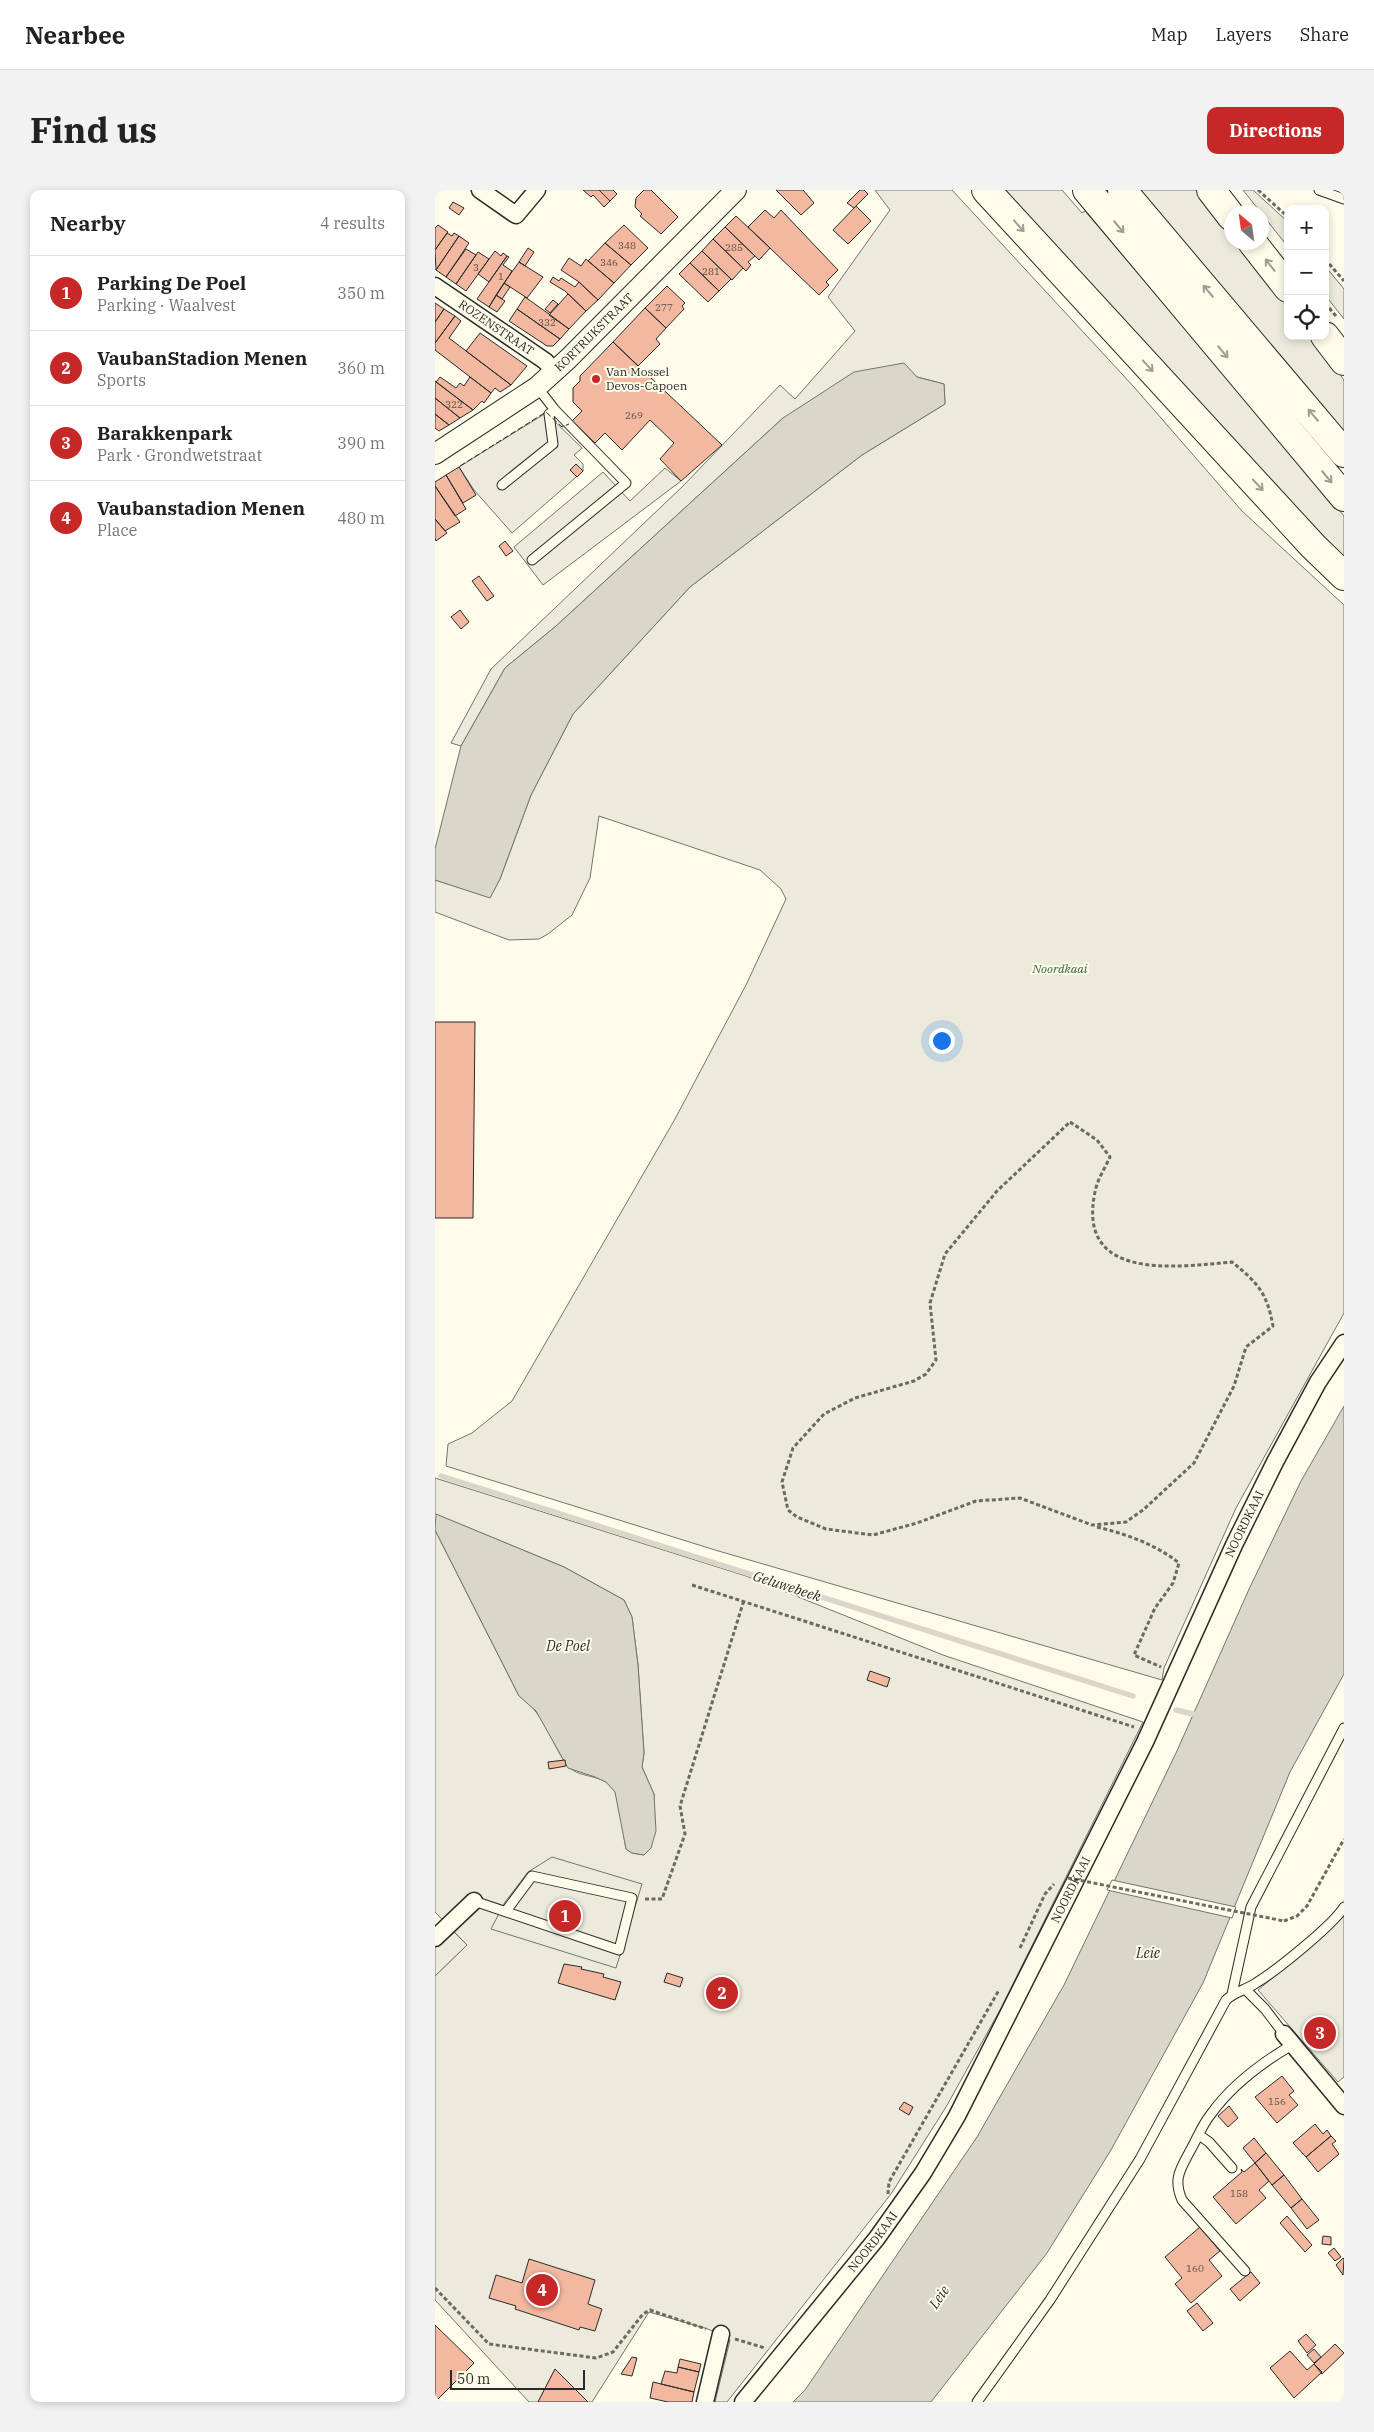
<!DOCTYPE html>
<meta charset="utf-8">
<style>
:root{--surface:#fff;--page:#f2f2f2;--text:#222;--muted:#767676;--line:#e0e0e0;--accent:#c62828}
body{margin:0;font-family:"IBM Plex Serif",serif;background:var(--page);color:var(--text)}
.controls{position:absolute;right:15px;top:15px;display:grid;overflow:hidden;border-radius:10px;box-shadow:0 2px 8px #0003}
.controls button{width:45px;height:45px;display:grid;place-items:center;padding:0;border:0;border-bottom:1px solid var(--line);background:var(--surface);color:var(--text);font:25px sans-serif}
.compass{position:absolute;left:789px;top:15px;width:45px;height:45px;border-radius:50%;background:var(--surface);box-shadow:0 2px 8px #0003;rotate:331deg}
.scale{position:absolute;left:15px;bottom:12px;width:135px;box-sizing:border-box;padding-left:5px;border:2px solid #2b2b2b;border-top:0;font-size:14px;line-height:18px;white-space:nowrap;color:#2b2b2b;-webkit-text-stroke:4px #fdfbea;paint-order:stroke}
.you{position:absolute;left:506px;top:850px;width:18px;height:18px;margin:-12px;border:4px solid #fff;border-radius:50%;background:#1a73e8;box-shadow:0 0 0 8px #1a73e833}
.badge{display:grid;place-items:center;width:32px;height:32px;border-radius:50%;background:var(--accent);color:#fff;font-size:16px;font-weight:700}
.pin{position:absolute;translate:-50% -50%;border:2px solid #fff;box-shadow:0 1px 5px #0006}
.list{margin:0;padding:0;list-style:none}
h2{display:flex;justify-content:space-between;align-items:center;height:65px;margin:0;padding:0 20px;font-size:21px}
h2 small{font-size:16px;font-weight:400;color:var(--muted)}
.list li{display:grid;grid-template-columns:32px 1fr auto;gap:15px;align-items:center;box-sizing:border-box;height:75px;padding:0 20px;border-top:1px solid var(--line)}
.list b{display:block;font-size:19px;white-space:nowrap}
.list p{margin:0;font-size:16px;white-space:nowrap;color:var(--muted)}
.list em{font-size:16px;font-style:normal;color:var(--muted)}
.icon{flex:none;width:28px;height:28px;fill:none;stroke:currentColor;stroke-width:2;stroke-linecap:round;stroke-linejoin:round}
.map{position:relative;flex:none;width:909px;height:2212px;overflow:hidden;border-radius:10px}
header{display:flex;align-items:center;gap:30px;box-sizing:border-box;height:70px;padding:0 25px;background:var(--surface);border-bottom:1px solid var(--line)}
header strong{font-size:24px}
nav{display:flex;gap:28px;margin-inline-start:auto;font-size:18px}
.intro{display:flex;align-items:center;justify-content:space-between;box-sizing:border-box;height:120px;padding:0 30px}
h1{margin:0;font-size:35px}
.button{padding:12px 22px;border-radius:10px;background:var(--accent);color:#fff;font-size:18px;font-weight:700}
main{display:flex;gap:30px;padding:0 30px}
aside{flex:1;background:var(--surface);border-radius:10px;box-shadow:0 2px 8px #0003}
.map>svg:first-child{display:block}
.green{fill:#ecebdb;stroke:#74746e}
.parking{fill:#eceadb;stroke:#74746e}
.water{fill:#d8d7c9;stroke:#74746e}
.pier{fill:#fdfbea;stroke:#74746e}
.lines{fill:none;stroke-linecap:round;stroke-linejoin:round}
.stream{stroke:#d8d7c9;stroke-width:5.5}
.building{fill:#f2b8a0;stroke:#2b2b2b}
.service-casing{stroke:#2b2b2b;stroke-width:11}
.minor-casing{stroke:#2b2b2b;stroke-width:19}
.tertiary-casing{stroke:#2b2b2b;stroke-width:22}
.trunk-casing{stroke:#2b2b2b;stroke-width:30}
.path{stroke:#6a6964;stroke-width:3;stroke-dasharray:4 2.5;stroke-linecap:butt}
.service{stroke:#fdfbea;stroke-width:9}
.minor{stroke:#fdfbea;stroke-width:16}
.tertiary{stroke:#fdfbea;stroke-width:20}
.trunk{stroke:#fdfbea;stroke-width:28}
.path-bridge{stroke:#6a6964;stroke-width:3;stroke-dasharray:4 2.5;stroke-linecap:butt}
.fence{stroke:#2b2b2b;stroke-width:1;stroke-dasharray:6 2.5;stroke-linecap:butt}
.oneway{stroke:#9e9d94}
.poi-dot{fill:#c62828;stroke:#fdfbea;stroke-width:2}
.labels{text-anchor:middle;stroke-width:4;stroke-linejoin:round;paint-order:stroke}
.number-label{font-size:10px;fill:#5d4e48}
.street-label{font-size:12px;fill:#2b2b2b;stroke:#fdfbea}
.poi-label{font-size:12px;fill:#2b2b2b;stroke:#fdfbea;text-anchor:start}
.park-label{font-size:12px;font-style:italic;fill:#34623c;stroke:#fdfbea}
.water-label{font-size:14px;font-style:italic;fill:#2b2b2b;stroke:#fdfbea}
</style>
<header>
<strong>Nearbee</strong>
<nav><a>Map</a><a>Layers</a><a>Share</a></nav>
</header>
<div class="intro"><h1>Find us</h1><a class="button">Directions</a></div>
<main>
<aside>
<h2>Nearby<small>4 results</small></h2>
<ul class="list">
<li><span class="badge">1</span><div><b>Parking De Poel</b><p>Parking · Waalvest</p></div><em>350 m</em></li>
<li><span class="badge">2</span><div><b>VaubanStadion Menen</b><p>Sports</p></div><em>360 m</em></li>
<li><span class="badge">3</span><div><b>Barakkenpark</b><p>Park · Grondwetstraat</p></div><em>390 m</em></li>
<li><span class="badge">4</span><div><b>Vaubanstadion Menen</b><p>Place</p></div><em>480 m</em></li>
</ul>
</aside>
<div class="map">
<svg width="909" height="2212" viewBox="0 0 909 2212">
<rect width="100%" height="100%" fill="#fdfbea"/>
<path class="green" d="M 440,0 L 517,0 L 699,197 L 807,321 L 909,415 L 909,1123 L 801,1318 L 729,1478 L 727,1490 L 280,1360 L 11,1276 L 13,1254 L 37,1243 L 77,1211 L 240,929 L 312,793 L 351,709 L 346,699 L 325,680 L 164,626 L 155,688 L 137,725 L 113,744 L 104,749 L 74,750 L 0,722 L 0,690 L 55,707 L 65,689 L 96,605 L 138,524 L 255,397 L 427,265 L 510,214 L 509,194 L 482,187 L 348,228 L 121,436 L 70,478 L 26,556 L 16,553 L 56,479 L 248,296 L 345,195 L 360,209 L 420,141 L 393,107 L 455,20 Z
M 569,0 L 627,0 L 647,23 L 650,21 L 909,326 L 909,369 Z
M 702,0 L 761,0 L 796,45 L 796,52 L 803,53 L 853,116 L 853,146 L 876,146 L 909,190 L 909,244 Z
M 808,0 L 818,0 L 853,32 L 853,57 Z
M 890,76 L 909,99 L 909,129 L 890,105 Z
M 0,1288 L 311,1386 L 508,1465 L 708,1532 L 565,1820 L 511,1917 L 456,2004 L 292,2212 L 280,2212 L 295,2150 L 273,2139 L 214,2122 L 157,2212 L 153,2212 L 120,2179 L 103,2212 L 94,2212 L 0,2110 L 0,1786 L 32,1755 L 0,1722 L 0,1340 L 84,1506 C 108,1521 116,1552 131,1574 C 142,1590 170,1582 180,1602 C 186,1615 188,1644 191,1659 L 197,1663 L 209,1665 L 216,1658 L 219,1604 L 207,1577 L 209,1563 L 203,1475 L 197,1427 L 189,1410 L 129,1377 L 0,1324 Z
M 909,1726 L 909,1887 L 903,1892 L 823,1800 L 893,1742 Z"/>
<path class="parking" d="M 111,223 L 147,258 L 139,265 L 148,274 L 148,281 L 77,343 L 39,300 L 24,277 Z
M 230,278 L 246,291 L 108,395 L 79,357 L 168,282 L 195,311 Z
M 117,1667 L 207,1694 L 181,1778 L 56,1739 L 70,1712 L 93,1682 Z
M 18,1741 L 32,1755 L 0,1786 L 0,1746 Z"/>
<path class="water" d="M 469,173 L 482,187 L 509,194 L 510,214 L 427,265 L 255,397 L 138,524 L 96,605 L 65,689 L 55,708 L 0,690 L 0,659 L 26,556 L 70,478 L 121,436 L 348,228 L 419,182 Z
M 909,1216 L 909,1484 L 855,1582 L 768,1793 L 676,1960 L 612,2063 L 496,2212 L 358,2212 L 370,2200 L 542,1947 L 629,1795 L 741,1563 L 815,1397 L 866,1291 Z
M 1,1324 L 129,1377 L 189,1410 L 197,1427 L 203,1475 L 209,1563 L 207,1577 L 219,1604 L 221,1641 L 216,1658 L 209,1665 L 197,1663 L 191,1659 L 180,1602 L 171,1592 L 160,1587 L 133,1578 L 101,1521 L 84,1506 L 0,1340 Z"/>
<path class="pier" d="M 677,1690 L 801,1717 L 797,1728 L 672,1700 Z"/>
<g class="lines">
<path class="stream" d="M 6,1286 L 698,1506
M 741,1520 L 766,1526"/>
</g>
<path class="building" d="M 148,0 L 164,0 L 175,11 L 169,17 L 158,5 L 156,7 Z
M 164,0 L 178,0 L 182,4 L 175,11 Z
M 209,0 L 216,0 L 243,27 L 226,44 L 205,26 L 207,24 L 200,17 L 201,8 Z
M 341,0 L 368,0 L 379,13 L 366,25 Z
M 425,0 L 429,0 L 433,4 L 419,18 L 412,13 Z
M 18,12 L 29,18 L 24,25 L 14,18 Z
M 421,16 L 436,31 L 413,54 L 398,40 Z
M 330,20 L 339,28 L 346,20 L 403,80 L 391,92 L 394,95 L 384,105 L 313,37 Z
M 301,26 L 335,58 L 324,70 L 290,37 Z
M 3,35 L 13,42 L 0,60 L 0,38 Z
M 189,35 L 213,58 L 196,75 L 170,53 Z
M 290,37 L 320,66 L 313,72 L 316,75 L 311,81 L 278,49 Z
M 12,43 L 17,46 L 19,43 L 24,46 L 1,80 L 0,60 Z
M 24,46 L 34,53 L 11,87 L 1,80 Z
M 278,49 L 308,78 L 297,90 L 267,61 Z
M 170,53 L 196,75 L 179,93 L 153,71 Z
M 93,58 L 99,62 L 90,76 L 84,72 Z
M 31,59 L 41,65 L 21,94 L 11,87 Z
M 60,61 L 66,66 L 68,63 L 72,66 L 54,92 L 43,84 Z
M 267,61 L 296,89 L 284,101 L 255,73 Z
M 43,62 L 54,69 L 31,101 L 21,94 Z
M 72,66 L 74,67 L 68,75 L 77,81 L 54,117 L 42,109 Z
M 134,68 L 146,76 L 151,69 L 179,93 L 163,110 L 144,92 L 126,80 Z
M 84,72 L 108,87 L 92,108 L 69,93 Z
M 255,73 L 284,101 L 273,112 L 244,84 Z
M 118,87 L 124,91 L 126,88 L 140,97 L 144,92 L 163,110 L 151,121 L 130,101 L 115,92 Z
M 69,93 L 75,97 L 67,109 L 61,105 Z
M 232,96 L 250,113 L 247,116 L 249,119 L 231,138 L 210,118 Z
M 133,104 L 151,121 L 134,139 L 114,125 Z
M 61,105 L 70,111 L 62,122 L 54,117 Z
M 90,107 L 114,124 L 134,139 L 125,149 L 82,119 Z
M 118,110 L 123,114 L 115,123 L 110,119 Z
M 0,113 L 9,119 L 0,132 Z
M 210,118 L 231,138 L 221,149 L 225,154 L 203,176 L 178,152 Z
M 9,119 L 20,126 L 0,153 L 0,132 Z
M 82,119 L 125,149 L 118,156 L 112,156 L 74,131 Z
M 20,126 L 26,131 L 14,148 L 76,195 L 65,202 L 60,198 L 56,203 L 0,160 L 0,153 Z
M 45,143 L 92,176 L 76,195 L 31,161 Z
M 178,152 L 287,255 L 246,291 L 225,269 L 239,253 L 215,230 L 187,260 L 170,243 L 160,253 L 137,231 L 147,221 L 138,212 L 138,198 L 145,191 L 145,186 Z
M 5,187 L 21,198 L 25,193 L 29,196 L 35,187 L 56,203 L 49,213 L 47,211 L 38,220 L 1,192 Z
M 0,191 L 38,220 L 25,228 L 0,208 Z
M 0,208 L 25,228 L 14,235 L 0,224 Z
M 0,224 L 14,235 L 4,241 L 0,238 Z
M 141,274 L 148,281 L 142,287 L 135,280 Z
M 24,277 L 41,305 L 28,313 L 11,285 Z
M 11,285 L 31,319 L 20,326 L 0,296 L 0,292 Z
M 0,296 L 25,332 L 10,341 L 0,329 Z
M 0,329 L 12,343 L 1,351 L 0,348 Z
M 70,351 L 78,361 L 71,366 L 64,356 Z
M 44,386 L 59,406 L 52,411 L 37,391 Z
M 25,420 L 34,432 L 26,439 L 16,427 Z
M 0,832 L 40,832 L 38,1028 L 0,1028 Z
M 435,1481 L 455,1488 L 452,1497 L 432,1490 Z
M 130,1570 L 131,1576 L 114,1579 L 113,1572 Z
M 129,1774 L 147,1777 L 146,1779 L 169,1784 L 168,1787 L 186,1792 L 180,1810 L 123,1793 Z
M 232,1783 L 248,1788 L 245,1797 L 229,1792 Z
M 847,1886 L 859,1901 L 854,1905 L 863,1915 L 842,1933 L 820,1907 Z
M 469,1912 L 478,1917 L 474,1925 L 464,1919 Z
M 794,1916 L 803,1928 L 793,1937 L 783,1926 Z
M 880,1934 L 888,1944 L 892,1940 L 896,1946 L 871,1967 L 858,1953 Z
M 896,1946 L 901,1951 L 897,1954 L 904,1964 L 883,1982 L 871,1967 Z
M 819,1948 L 831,1963 L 820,1973 L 808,1958 Z
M 831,1963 L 849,1985 L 837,1995 L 820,1973 Z
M 820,1973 L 834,1991 L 824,2000 L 831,2008 L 801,2034 L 778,2007 L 807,1982 L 806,1979 L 809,1982 Z
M 849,1985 L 867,2009 L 856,2018 L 837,1995 Z
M 867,2009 L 884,2030 L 872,2039 L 856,2018 Z
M 852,2026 L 877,2055 L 870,2062 L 845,2033 Z
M 765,2037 L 785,2061 L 774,2070 L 787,2086 L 756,2113 L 740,2094 L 747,2088 L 730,2067 Z
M 888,2046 L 896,2047 L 896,2055 L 887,2054 Z
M 899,2058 L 906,2067 L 900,2071 L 893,2063 Z
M 908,2068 L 909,2069 L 908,2085 L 901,2075 Z
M 94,2069 L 160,2090 L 153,2114 L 167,2119 L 160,2141 L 145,2137 L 144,2140 L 80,2119 L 81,2116 L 54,2108 L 61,2085 L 87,2093 Z
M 816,2082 L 825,2093 L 805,2111 L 795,2099 Z
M 762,2113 L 778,2133 L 768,2141 L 752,2121 Z
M 0,2135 L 39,2173 L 0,2212 Z
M 871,2144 L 881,2155 L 872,2163 L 863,2151 Z
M 900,2154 L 909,2163 L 887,2184 L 879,2174 Z
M 879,2159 L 886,2167 L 879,2173 L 872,2165 Z
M 855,2161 L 872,2180 L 879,2174 L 887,2182 L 859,2208 L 835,2178 Z
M 197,2167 L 202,2168 L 197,2186 L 186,2184 Z
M 245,2169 L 266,2174 L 264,2182 L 243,2177 Z
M 243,2177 L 264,2182 L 259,2202 L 226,2194 L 230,2181 L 242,2183 Z
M 120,2179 L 153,2212 L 103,2212 Z
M 218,2192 L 259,2202 L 257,2212 L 233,2212 L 215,2208 Z"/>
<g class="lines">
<g class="service-casing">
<path id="service" d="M 884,0 L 909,9
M 67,295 L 118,254 L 114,224 L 120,220
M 97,370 L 191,293 L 120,220 L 102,197
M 39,1711 L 184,1760 L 197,1708 L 97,1686 L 71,1721
M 811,1800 L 830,1819 L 849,1844
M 797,1804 L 816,1717 L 909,1538
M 764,1945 L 774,1952 L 797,1978
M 810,2081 L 747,2010 C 738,1989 745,1980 755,1961 C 762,1949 767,1935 776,1924 C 796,1896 828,1872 857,1855
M 542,2212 L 615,2110 L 705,1969 L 791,1810 C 799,1802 811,1800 821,1793 C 841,1781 898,1735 909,1717"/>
</g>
<g class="minor-casing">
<g id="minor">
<path d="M 45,0 L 81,25 L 102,0"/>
<path id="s1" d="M 0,96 L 110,171 L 120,181"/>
<path d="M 0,1748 L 39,1711"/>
<path d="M 849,1844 L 909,1916"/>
<path d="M 270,2212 L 286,2144"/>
<path id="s2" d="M 308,2212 L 442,2048 L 488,1983 L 522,1926 L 710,1552 L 799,1355 L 840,1272 L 883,1192 L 909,1153"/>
</g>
</g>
<g class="tertiary-casing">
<g id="tertiary">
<path id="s3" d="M 0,264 L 102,197 L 133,169 L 301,0"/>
</g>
</g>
<g class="trunk-casing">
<path id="trunk" d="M 551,0 L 878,356 L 909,386
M 652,0 L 909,307
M 687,0 L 909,263
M 776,0 L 796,26
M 817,52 L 853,98
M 890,146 L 909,171"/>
</g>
<path class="path" d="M 823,0 L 853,27
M 890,69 L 909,91
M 890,113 L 901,126
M 635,932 L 662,950 L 675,967 C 670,978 662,990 660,1002 C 641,1092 741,1077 797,1072 C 823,1093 832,1103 838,1136 L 811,1157 L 799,1196 L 759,1273 L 708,1320 L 691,1332 L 657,1335 L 585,1308 L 541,1311 L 482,1333 L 438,1345 L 391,1339 L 362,1327 L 353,1320 L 347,1292 L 358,1258 L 389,1224 L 420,1208 L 479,1191 L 491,1184 L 501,1170 L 495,1113 L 510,1064 L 562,1001 Z
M 662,1337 C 691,1344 720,1354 744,1373 L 738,1393 L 720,1418 L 699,1465 L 726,1477
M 257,1395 L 699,1537
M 210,1709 L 227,1709 L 250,1644 L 245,1616 L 309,1410
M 849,1731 L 862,1726 L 872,1716 L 909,1649
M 585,1758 L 610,1704 L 619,1694
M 453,2004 L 454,1992 L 564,1800
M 0,2098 L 54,2154 L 161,2168 L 178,2162 L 208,2124 L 215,2120 L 271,2139
M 300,2149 L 330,2158"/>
<use href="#service" class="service"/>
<use href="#minor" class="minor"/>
<use href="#tertiary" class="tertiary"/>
<use href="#trunk" class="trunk"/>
<path class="path-bridge" d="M 633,1688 L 849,1731"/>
<path class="fence" d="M 25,276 L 111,222 L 127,237 L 134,234"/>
</g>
<defs><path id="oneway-shaft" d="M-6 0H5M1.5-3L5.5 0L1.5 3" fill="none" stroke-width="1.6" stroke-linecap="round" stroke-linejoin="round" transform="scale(1.25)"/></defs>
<g class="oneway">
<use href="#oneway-shaft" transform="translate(584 36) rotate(48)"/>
<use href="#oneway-shaft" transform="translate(684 37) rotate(50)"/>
<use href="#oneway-shaft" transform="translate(835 75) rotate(-128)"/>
<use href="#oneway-shaft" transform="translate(773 101) rotate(-130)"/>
<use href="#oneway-shaft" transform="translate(788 162) rotate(50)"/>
<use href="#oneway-shaft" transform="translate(713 176) rotate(47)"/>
<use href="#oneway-shaft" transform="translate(878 225) rotate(-130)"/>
<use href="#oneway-shaft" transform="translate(892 287) rotate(50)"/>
<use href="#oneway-shaft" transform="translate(823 295) rotate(47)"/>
</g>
<circle class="poi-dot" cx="161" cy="189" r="5"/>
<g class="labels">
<g class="number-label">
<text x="192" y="59">348</text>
<text x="299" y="61">285</text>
<text x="174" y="76">346</text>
<text x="41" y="81">3</text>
<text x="276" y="85">281</text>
<text x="66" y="90">1</text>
<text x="229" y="121">277</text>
<text x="112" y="136">332</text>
<text x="19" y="218">322</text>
<text x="199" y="229">269</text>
<text x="842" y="1915">156</text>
<text x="804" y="2007">158</text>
<text x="760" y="2082">160</text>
</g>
<g class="street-label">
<text dy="4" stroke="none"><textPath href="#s1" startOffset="74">ROZENSTRAAT</textPath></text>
<text dy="4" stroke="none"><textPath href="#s3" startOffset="201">KORTRIJKSTRAAT</textPath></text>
<text dy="4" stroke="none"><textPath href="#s2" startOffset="1016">NOORDKAAI</textPath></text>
<text dy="4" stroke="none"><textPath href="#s2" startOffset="611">NOORDKAAI</textPath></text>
<text dy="4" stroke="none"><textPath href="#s2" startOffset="206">NOORDKAAI</textPath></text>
</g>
<g class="poi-label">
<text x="171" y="186">Van Mossel<tspan x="171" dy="14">Devos-Capoen</tspan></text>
</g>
<g class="park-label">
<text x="625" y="783">Noordkaai</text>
</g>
<g class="water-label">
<text transform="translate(352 1396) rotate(18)" y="5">Geluwebeek</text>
<text x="133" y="1461">De Poel</text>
<text x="713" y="1768">Leie</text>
<text transform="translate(504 2107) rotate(-56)" y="5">Leie</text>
</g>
</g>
</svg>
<div class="controls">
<button>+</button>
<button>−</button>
<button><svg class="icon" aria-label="locate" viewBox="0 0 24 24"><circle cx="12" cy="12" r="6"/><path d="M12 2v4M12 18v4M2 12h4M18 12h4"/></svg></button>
</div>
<svg class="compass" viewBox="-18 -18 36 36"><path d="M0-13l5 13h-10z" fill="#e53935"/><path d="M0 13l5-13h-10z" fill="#767676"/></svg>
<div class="scale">50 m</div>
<div class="you"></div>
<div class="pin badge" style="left:130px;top:1726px">1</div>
<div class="pin badge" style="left:287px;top:1803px">2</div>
<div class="pin badge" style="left:885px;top:1843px">3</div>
<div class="pin badge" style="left:107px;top:2100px">4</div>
</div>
</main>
